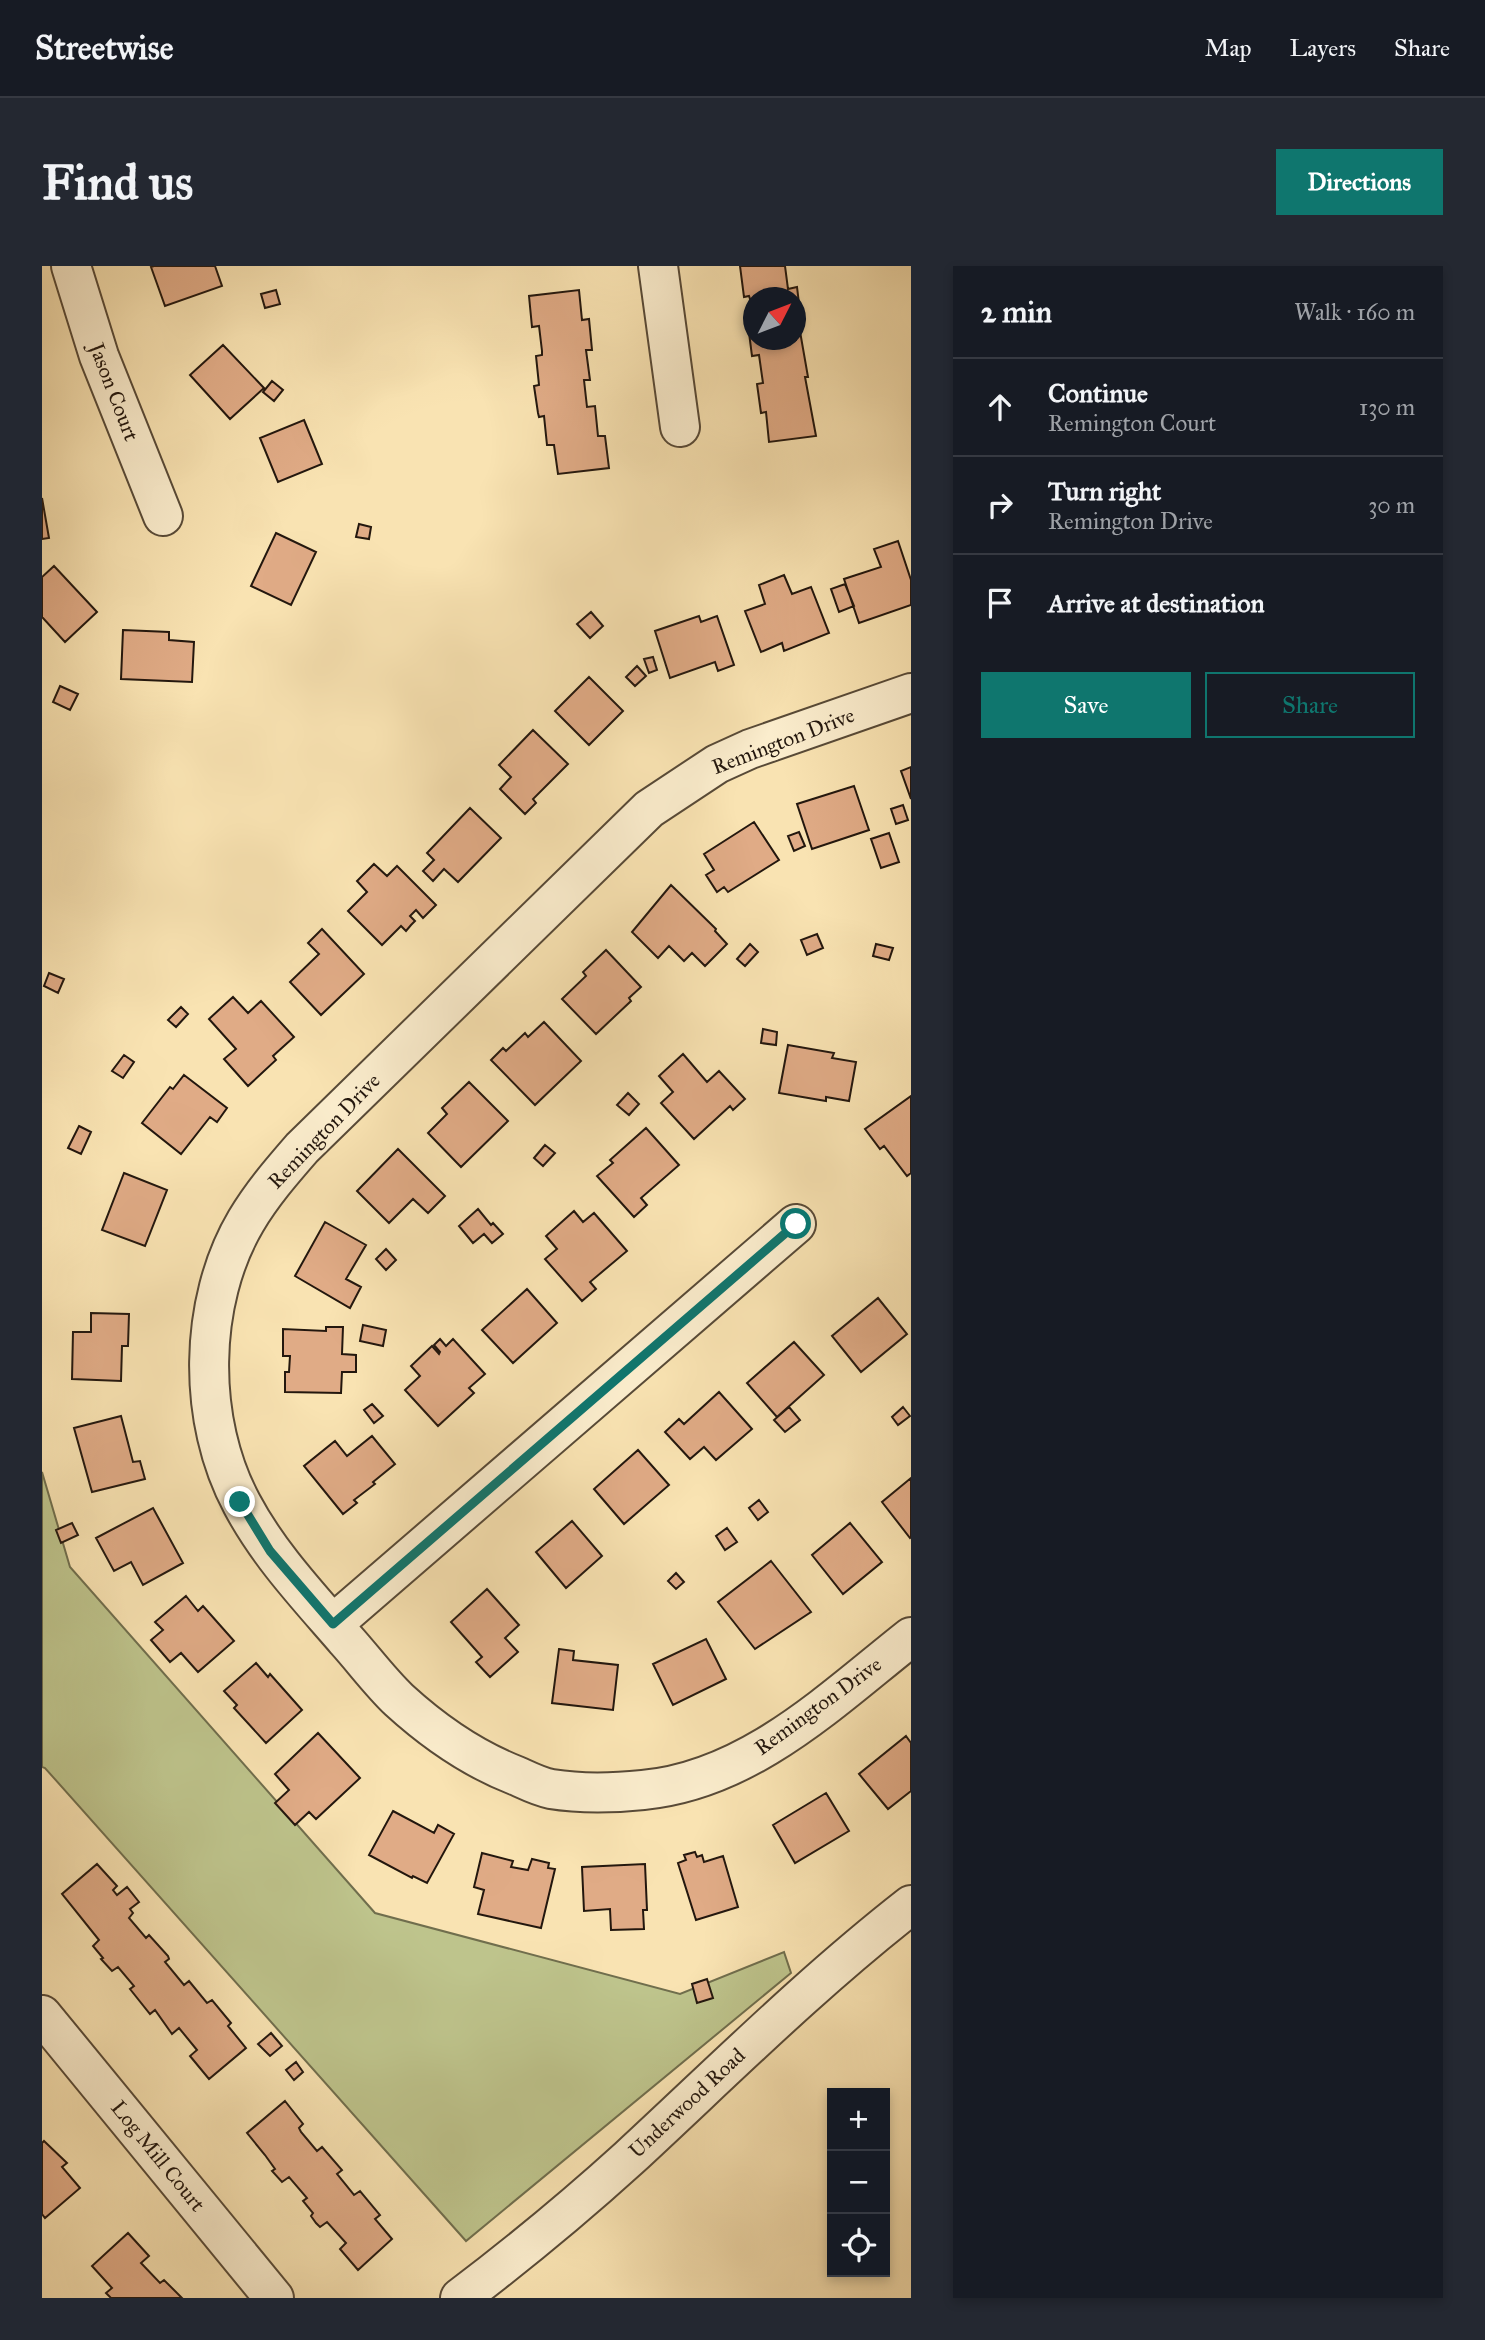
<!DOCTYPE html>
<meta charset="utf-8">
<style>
:root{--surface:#171b24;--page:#242831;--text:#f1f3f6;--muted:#9ea1a6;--line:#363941;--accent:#0f766e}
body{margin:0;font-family:"IM FELL Great Primer",serif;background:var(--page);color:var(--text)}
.controls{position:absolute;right:21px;bottom:21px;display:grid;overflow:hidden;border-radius:0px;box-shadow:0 4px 10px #0003}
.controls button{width:63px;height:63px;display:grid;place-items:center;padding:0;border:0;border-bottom:2px solid var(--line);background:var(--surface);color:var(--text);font:35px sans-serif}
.compass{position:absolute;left:701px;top:21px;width:63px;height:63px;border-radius:50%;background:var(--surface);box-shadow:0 4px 10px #0003;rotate:48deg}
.stop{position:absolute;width:21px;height:21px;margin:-16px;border:5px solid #0f766e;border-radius:50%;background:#fff}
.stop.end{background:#0f766e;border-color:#fff;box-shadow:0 2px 7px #0008}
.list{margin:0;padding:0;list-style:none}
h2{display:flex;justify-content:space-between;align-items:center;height:91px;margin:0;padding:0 28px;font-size:30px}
h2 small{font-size:23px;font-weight:400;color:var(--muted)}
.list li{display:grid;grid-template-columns:46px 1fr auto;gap:21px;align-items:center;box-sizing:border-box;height:98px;padding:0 28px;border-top:2px solid var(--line)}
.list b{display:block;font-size:26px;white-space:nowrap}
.list p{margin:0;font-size:23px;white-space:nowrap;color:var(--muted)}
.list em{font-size:23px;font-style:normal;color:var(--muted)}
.actions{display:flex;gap:14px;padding:21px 28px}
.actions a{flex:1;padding:16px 0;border:2px solid var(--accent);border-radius:0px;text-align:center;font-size:24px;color:var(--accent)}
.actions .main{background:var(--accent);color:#fff}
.icon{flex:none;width:38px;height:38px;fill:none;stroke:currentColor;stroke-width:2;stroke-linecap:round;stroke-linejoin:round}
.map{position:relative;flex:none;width:869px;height:2032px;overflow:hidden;border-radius:0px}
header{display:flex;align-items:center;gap:42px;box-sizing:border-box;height:98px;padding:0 35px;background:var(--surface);border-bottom:2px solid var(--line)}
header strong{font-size:33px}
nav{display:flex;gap:38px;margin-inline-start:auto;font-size:24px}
.intro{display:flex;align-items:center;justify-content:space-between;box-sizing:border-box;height:168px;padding:0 42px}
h1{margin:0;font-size:49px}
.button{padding:18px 32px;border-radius:0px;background:var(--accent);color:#fff;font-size:24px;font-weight:700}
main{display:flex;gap:42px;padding:0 42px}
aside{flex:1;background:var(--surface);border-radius:0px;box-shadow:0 4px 10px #0003}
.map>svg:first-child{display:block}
.green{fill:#bec48c;stroke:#706e4d;stroke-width:2}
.building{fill:#e0ab86;stroke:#23170e;stroke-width:2;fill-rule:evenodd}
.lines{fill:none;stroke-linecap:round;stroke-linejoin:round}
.minor-casing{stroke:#584a37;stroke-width:42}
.tertiary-casing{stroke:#584a37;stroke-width:42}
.minor{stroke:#fbedcd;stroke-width:38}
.tertiary{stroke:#fbedcd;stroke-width:38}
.route{stroke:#0f766e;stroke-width:9}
.labels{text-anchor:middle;stroke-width:6;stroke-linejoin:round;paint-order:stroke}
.street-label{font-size:21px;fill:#23170e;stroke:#fbedcd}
</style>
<header>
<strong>Streetwise</strong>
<nav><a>Map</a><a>Layers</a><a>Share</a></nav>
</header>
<div class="intro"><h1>Find us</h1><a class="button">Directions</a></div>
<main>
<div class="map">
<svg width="869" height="2032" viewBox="0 0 869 2032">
<rect width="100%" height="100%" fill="#f9e3b2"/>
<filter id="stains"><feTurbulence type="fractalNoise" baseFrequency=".00286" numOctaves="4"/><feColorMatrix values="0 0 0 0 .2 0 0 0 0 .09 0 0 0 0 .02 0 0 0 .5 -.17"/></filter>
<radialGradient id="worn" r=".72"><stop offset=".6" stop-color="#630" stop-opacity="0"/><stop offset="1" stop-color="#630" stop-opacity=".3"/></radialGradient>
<path class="green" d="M 0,1206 L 28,1301 L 333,1647 L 638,1728 L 742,1686 L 749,1707 L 424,1975 L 3,1502 L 0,1501 Z"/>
<path class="building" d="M 112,0 L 173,0 L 180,20 L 123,40 L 109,1 Z
M 698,0 L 743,0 L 746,23 L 755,21 L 759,54 L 756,54 L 766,111 L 763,111 L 774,170 L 727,176 L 724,146 L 719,147 L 715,118 L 721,117 L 717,89 L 710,90 L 706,59 L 711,58 L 708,33 L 707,30 L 702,31 ZM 712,32 L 754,32 L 754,74 L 712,74 Z
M 234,24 L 238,38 L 223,42 L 219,28 Z
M 537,24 L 540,54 L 547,53 L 550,84 L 544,84 L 548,114 L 542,114 L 545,141 L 553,140 L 556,170 L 563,170 L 567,202 L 516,208 L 512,179 L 505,179 L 502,150 L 497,151 L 496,147 L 492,120 L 497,119 L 494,90 L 500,89 L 500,85 L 497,60 L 490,61 L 487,30 Z
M 181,79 L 222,122 L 188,153 L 148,109 Z
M 230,115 L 241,124 L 232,135 L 221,126 Z
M 262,154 L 280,198 L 236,216 L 218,172 Z
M 0,232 L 7,272 L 0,273 Z
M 317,258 L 329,261 L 327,273 L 314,271 Z
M 234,267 L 274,286 L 249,339 L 209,320 Z
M 856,275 L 869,314 L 869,339 L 817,357 L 802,313 L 839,301 L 832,283 Z
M 12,300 L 55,346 L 23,376 L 0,351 L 0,311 Z
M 742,309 L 750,328 L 769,321 L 787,367 L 742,385 L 740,377 L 719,386 L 703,345 L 723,338 L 717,319 Z
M 803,318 L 812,340 L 797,346 L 789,323 Z
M 549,346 L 561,360 L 548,372 L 535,358 Z
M 657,350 L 659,356 L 675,350 L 692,399 L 676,405 L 673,396 L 628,412 L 613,365 Z
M 81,364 L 127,366 L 127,374 L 152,376 L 150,416 L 79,413 Z
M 611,391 L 615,404 L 607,407 L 602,393 Z
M 595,400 L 604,410 L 593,420 L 584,411 Z
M 547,411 L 581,445 L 547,479 L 513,445 Z
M 18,420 L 36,428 L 28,444 L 11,436 Z
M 491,464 L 526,498 L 491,533 L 494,537 L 483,548 L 458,523 L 469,511 L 457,499 Z
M 869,501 L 869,533 L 859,505 Z
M 812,520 L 827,564 L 770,583 L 755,538 Z
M 861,539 L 866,554 L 854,558 L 849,543 Z
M 428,542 L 459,572 L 416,616 L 402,603 L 391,615 L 381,605 L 392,594 L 385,587 Z
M 712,556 L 737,594 L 686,626 L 682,621 L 675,626 L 664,609 L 672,604 L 662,588 Z
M 757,566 L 763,580 L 752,585 L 746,570 Z
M 847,567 L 857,596 L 839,602 L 829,573 Z
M 332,598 L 345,610 L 355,600 L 394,639 L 381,652 L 374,644 L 368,650 L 373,655 L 369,659 L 364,665 L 359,660 L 340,679 L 306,645 L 325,626 L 315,615 Z
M 629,619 L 674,663 L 673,665 L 685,678 L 663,700 L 650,687 L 642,695 L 627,680 L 616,692 L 590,666 Z
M 280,663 L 322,708 L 279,749 L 248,716 L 277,688 L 266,677 Z
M 775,668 L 781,682 L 765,689 L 759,674 Z
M 708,678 L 716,686 L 703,700 L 695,693 Z
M 834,678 L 851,682 L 847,694 L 831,690 Z
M 564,684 L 599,721 L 587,732 L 589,735 L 554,768 L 520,733 L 544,710 L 541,706 Z
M 7,707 L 22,713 L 16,727 L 2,720 Z
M 191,731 L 206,747 L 219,735 L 252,771 L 231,790 L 234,794 L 206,820 L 182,793 L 194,783 L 167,753 Z
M 139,741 L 146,748 L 134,761 L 126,754 Z
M 502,756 L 539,795 L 493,839 L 449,794 L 461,782 L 464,785 L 483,767 L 486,771 Z
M 721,763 L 735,766 L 734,779 L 719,777 Z
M 746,779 L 792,787 L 790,792 L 814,796 L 807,835 L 784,831 L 784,835 L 737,827 Z
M 641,788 L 665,816 L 677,805 L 703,833 L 691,844 L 688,840 L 652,873 L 619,837 L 631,826 L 617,810 Z
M 82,789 L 92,796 L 81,812 L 70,805 Z
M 142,809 L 185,842 L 175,856 L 168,851 L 139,888 L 100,857 L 128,821 L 131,823 Z
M 427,816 L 466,855 L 419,901 L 386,867 L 405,848 L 400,842 Z
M 586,827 L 597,838 L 587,849 L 575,839 Z
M 869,830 L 869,907 L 865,910 L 842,880 L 838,883 L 823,863 Z
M 37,860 L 49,866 L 39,888 L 26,882 Z
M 604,862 L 637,899 L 599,932 L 605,939 L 592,951 L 555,910 L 571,897 L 568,894 Z
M 503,879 L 513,887 L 501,900 L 492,892 Z
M 356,883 L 403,930 L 386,947 L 371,933 L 347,957 L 315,925 Z
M 82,907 L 125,924 L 103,980 L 60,964 Z
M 436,943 L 449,959 L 451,957 L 461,968 L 450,977 L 442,968 L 431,977 L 417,960 Z
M 532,945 L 541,956 L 552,947 L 585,985 L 548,1016 L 554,1023 L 540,1035 L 503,993 L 515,983 L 504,970 Z
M 283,956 L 324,979 L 304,1013 L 319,1021 L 308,1042 L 253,1010 Z
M 344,983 L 354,994 L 344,1004 L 334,993 Z
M 485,1023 L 515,1057 L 471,1097 L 440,1064 Z
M 836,1032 L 865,1068 L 819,1106 L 790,1070 Z
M 49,1047 L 87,1048 L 86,1080 L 80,1080 L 79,1115 L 30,1113 L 31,1066 L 49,1066 Z
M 321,1059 L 344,1064 L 341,1080 L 318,1075 Z
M 284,1061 L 301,1061 L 300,1088 L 314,1089 L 314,1106 L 300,1106 L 299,1127 L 243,1126 L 243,1106 L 247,1106 L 248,1090 L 241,1090 L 241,1063 L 284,1065 Z
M 398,1073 L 404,1080 L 411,1073 L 443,1108 L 427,1122 L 432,1127 L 396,1160 L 363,1124 L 378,1110 L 369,1100 L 390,1080 L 397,1088 L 398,1086 L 392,1079 Z
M 752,1076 L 782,1109 L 735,1151 L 705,1117 Z
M 677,1126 L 710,1163 L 674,1194 L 662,1181 L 648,1193 L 623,1166 L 637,1153 L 642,1158 Z
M 330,1138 L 341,1150 L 332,1157 L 322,1144 Z
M 747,1141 L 758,1154 L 743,1166 L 732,1154 Z
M 861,1141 L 868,1150 L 856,1159 L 850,1151 Z
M 79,1150 L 91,1196 L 98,1195 L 103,1213 L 50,1226 L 32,1162 Z
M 330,1170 L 353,1198 L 331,1216 L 333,1218 L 312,1234 L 315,1237 L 301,1248 L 262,1200 L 293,1175 L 305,1190 Z
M 596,1184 L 627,1219 L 582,1258 L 552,1223 Z
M 869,1212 L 869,1271 L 868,1272 L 840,1236 Z
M 717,1234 L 726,1246 L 716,1254 L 707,1242 Z
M 111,1242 L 141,1297 L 101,1319 L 89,1296 L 72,1305 L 54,1272 Z
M 530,1255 L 560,1290 L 524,1322 L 494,1286 Z
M 30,1257 L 36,1269 L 19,1277 L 14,1264 Z
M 808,1257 L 840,1296 L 801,1328 L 770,1289 Z
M 685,1262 L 695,1276 L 683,1284 L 674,1270 Z
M 729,1295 L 769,1346 L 713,1383 L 676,1336 Z
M 634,1307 L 642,1316 L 634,1323 L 626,1315 Z
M 445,1323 L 477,1359 L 463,1372 L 476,1386 L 448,1411 L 434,1396 L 440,1391 L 409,1356 Z
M 144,1330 L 156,1345 L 161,1340 L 192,1375 L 156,1406 L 139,1387 L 128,1396 L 109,1374 L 121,1364 L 113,1356 Z
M 664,1373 L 684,1413 L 631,1439 L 611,1398 Z
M 517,1383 L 532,1385 L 531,1394 L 576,1399 L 571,1444 L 510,1437 Z
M 214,1397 L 226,1411 L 228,1408 L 260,1444 L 224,1477 L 192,1442 L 195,1439 L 182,1425 Z
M 276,1467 L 318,1512 L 274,1553 L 267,1546 L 253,1559 L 233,1537 L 247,1524 L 233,1508 Z
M 864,1470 L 869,1477 L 869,1525 L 846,1543 L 817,1508 Z
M 784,1527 L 807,1565 L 753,1597 L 731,1559 Z
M 351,1545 L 392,1567 L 396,1559 L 412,1568 L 385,1617 L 371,1610 L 370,1612 L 327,1589 Z
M 653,1586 L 655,1591 L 660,1589 L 662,1596 L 681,1590 L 696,1641 L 654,1654 L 636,1597 L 644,1594 L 642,1589 Z
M 440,1587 L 471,1595 L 469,1601 L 486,1604 L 490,1593 L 507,1597 L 506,1602 L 513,1603 L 499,1662 L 436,1648 L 442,1624 L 432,1621 Z
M 55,1598 L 75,1620 L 71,1624 L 75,1629 L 85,1621 L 97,1636 L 88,1643 L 91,1647 L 87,1652 L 104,1672 L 107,1669 L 126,1690 L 127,1693 L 123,1696 L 142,1719 L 147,1715 L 165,1737 L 170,1734 L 189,1757 L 186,1760 L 204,1782 L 167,1813 L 148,1790 L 155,1784 L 137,1762 L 130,1768 L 113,1744 L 108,1748 L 88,1723 L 92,1720 L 76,1701 L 70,1705 L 59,1693 L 61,1692 L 51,1680 L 57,1674 L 20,1628 Z
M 603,1598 L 605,1644 L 601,1644 L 602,1663 L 569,1664 L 568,1643 L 542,1645 L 540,1601 Z
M 665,1713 L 671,1732 L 655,1737 L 650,1718 Z
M 229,1767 L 240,1780 L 228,1790 L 216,1778 Z
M 254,1796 L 261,1806 L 252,1814 L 244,1804 Z
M 243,1835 L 261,1858 L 257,1862 L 259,1866 L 275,1885 L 280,1881 L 300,1904 L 295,1908 L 312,1929 L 318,1925 L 338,1949 L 333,1953 L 350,1973 L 316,2004 L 298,1983 L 304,1977 L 285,1956 L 278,1961 L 274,1957 L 269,1950 L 271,1947 L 261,1935 L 265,1932 L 247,1911 L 240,1916 L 230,1905 L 233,1903 L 223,1889 L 205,1867 Z
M 2,1875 L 25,1897 L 20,1901 L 38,1922 L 3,1952 L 0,1948 L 0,1877 Z
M 86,1967 L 107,1990 L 99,1997 L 118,2017 L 122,2014 L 140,2032 L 69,2032 L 64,2027 L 70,2022 L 50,2000 Z"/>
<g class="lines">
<g class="minor-casing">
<path id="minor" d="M 29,0 L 57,90 L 121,250
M 616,0 L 638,161
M 869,427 L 708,483 L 675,498 L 607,543 L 260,882 C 240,905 220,928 204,955 C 156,1036 155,1155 200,1238 C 227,1289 267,1331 304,1374 C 322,1394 338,1416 357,1434 C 392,1466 431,1493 475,1510 C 486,1515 498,1521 509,1523 C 540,1528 571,1527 601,1524 C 708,1514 789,1434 869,1371
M 291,1358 L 754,958
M 0,1749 L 232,2032"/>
</g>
<g class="tertiary-casing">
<path id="tertiary" d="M 418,2032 C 476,1988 533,1941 587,1892 C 680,1806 769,1717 869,1639"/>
</g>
<use href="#minor" class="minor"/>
<use href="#tertiary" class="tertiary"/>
</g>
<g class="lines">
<path class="route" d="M 198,1236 L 228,1285 L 291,1358 L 754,958"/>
</g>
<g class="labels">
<g class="street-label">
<text transform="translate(72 126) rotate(69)" y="7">Jason Court</text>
<text transform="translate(741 475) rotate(-21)" y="7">Remington Drive</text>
<text transform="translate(282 865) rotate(-46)" y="7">Remington Drive</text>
<text transform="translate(776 1440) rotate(-36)" y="7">Remington Drive</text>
<text transform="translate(645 1837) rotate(-43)" y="7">Underwood Road</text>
<text transform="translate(116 1890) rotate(51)" y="7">Log Mill Court</text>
</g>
</g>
<rect width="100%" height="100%" filter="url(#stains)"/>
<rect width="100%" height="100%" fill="url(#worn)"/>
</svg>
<div class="controls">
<button>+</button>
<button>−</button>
<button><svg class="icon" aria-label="locate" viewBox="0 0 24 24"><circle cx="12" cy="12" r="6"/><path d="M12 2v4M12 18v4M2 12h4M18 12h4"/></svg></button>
</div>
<svg class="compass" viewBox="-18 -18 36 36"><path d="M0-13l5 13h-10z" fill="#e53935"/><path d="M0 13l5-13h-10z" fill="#9ea1a6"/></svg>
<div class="stop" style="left:754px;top:958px"></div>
<div class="stop end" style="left:198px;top:1236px"></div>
</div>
<aside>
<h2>2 min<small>Walk · 160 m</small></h2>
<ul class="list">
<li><svg class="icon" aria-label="ahead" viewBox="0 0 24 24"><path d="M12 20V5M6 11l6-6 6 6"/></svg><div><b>Continue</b><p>Remington Court</p></div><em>130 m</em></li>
<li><svg class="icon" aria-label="right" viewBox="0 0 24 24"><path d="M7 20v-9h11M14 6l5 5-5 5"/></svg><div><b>Turn right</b><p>Remington Drive</p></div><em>30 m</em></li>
<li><svg class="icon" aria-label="arrive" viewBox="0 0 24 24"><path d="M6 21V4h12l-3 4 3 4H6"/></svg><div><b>Arrive at destination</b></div></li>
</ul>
<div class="actions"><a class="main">Save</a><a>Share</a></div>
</aside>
</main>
